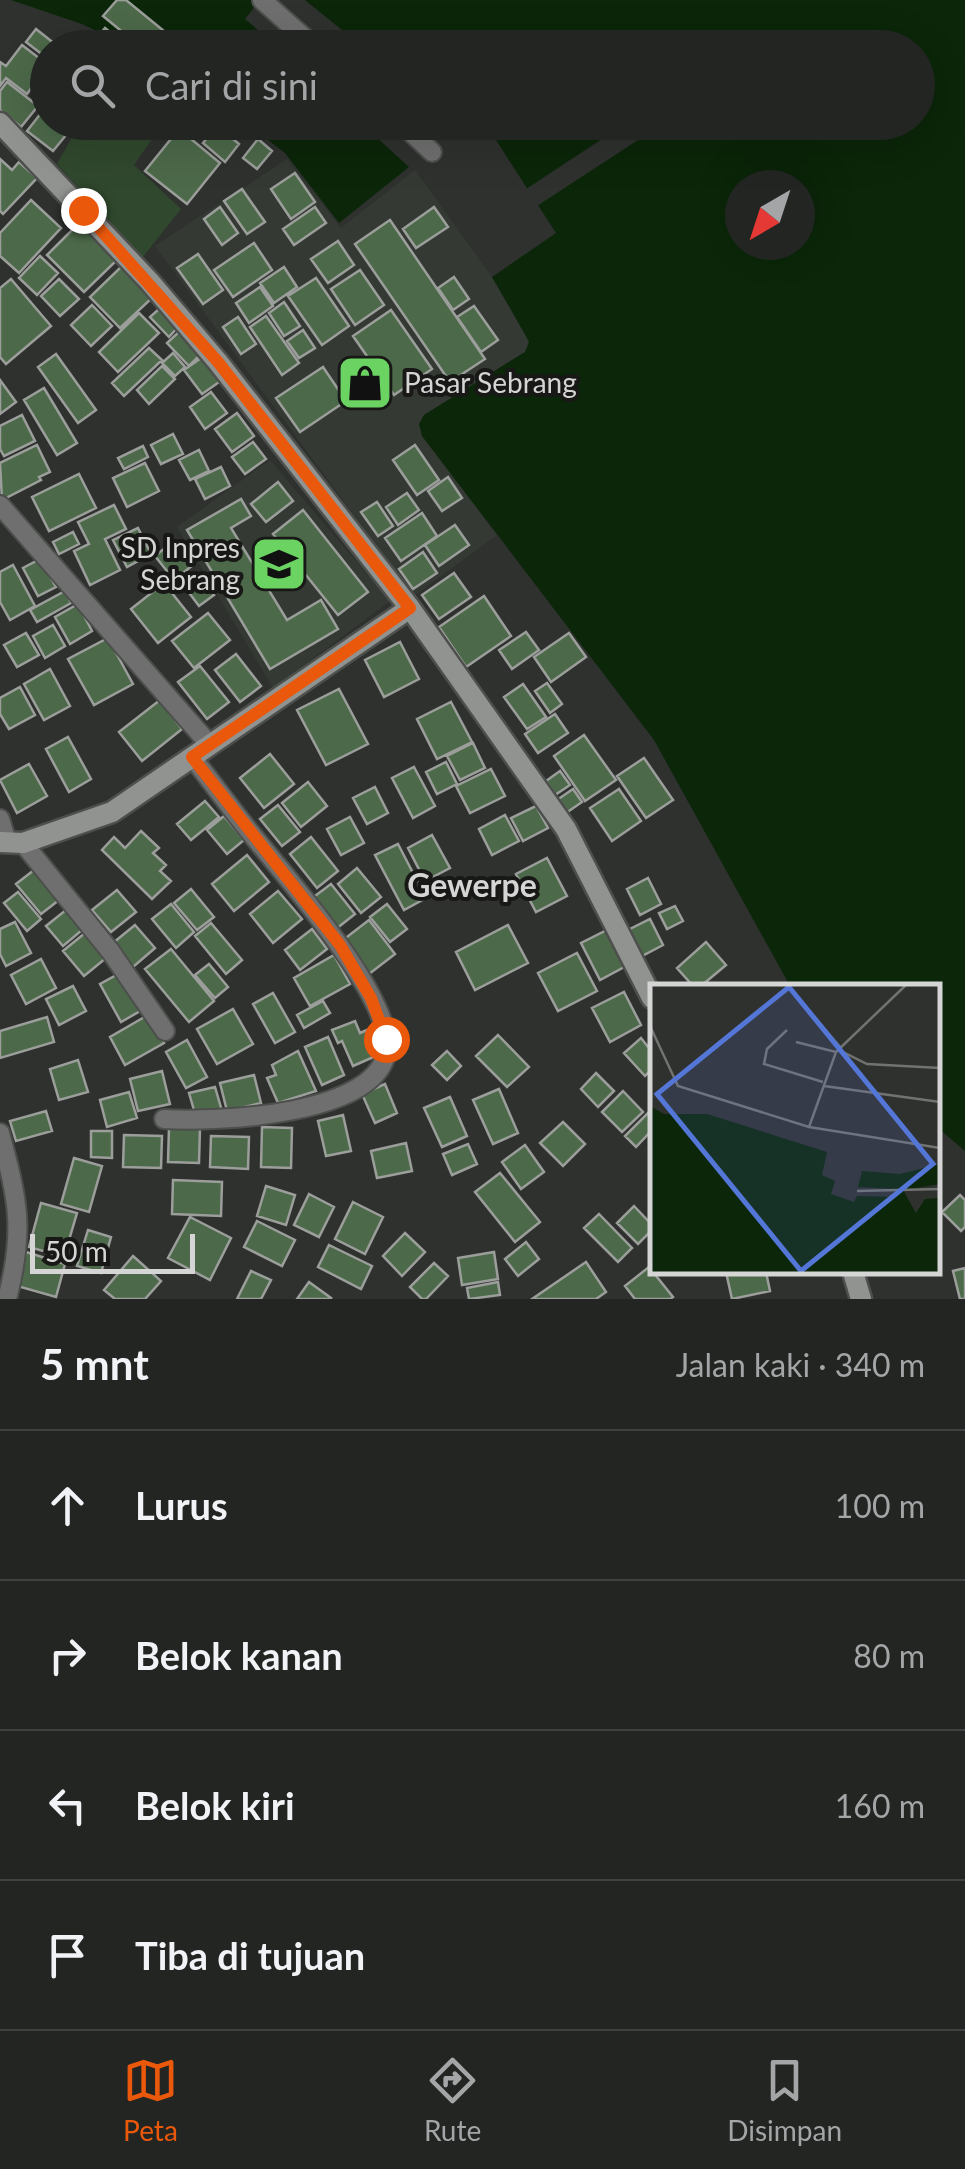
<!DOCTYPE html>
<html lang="id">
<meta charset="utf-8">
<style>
:root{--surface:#232523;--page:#2b2d2b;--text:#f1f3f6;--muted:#a3a5a6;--line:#404241;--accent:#ea580c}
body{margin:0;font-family:Lato,sans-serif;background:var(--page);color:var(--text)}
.compass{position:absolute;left:725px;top:170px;width:90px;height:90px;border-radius:50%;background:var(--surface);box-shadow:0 10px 40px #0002;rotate:219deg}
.scale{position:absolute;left:30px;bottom:25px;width:165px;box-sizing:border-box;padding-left:10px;border:5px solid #d4d5d4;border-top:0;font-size:28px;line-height:35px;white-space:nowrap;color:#d4d5d4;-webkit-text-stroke:8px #181817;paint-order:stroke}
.stop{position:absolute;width:30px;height:30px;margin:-22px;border:8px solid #ea580c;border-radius:50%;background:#fff}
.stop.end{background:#ea580c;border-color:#fff;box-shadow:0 2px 10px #0008}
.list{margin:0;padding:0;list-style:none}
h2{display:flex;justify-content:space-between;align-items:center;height:130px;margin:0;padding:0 40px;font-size:42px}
h2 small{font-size:32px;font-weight:400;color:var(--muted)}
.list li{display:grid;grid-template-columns:65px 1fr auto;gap:30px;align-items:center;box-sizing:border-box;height:150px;padding:0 40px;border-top:2px solid var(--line)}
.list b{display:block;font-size:38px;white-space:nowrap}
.list em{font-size:32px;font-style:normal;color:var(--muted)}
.icon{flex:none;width:55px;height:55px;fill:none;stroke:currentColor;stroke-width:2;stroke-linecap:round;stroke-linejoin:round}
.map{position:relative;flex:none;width:965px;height:1299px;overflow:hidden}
.search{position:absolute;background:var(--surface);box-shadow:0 10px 40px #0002;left:30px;right:30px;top:30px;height:110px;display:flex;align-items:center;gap:25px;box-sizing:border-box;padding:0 35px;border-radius:55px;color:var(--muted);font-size:38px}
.sheet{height:730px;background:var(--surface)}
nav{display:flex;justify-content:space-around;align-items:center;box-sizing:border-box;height:140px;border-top:2px solid var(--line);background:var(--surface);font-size:28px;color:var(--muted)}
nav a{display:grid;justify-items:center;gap:5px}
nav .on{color:var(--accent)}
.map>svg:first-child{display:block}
.built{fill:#343a33}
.green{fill:#30482d}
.water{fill:#0b2609;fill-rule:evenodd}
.pier{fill:#2f312f}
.building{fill:#4c6949;stroke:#9b9e9b;stroke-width:2.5}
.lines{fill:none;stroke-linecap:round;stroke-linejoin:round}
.minor-casing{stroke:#4d4f4d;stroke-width:22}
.secondary-casing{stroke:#4d4f4d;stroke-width:25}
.minor{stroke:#6e6f6e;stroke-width:18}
.secondary{stroke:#919391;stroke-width:20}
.route{stroke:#ea580c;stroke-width:12}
.labels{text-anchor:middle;stroke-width:8;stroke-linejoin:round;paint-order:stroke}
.poi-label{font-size:28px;fill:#d4d5d4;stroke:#181817;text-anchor:start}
.quarter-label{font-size:32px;font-weight:bold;fill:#d4d5d4;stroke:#181817}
.inset-road{fill:none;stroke:#717371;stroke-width:2.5}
.view{fill:#5476d7;fill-opacity:0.15;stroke:#5476d7;stroke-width:5}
.inset-edge{fill:none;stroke:#d4d5d4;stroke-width:5}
</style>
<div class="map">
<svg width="965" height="1299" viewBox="0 0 965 1299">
<rect width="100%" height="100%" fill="#2f312f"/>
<path class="built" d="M 287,159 L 341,228 L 415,170 L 492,277 L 529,342 L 525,352 L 424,415 L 422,436 L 497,535 L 414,596 L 155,246 Z
M 270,460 L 390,601 L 273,688 L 177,527 Z"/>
<path class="green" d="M 80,123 L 153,123 L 160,128 L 134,165 L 181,209 L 142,258 L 57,164 Z"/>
<path class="water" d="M 11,0 L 260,0 L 245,19 L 278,47 L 130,47 L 82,24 Z
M 305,0 L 965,0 L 965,1151 L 938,1128 L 938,986 L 790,986 L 654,740 L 422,436 L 419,424 L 424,415 L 525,352 L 529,342 L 526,336 L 492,277 L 556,233 L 485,123 L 918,122 L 918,48 L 363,47 ZM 740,185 L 800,185 L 800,245 L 740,245 Z
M 246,123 L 361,123 L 409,167 L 339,223 L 285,153 Z"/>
<path class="pier" d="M 628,122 L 664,123 L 534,208 L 523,191 Z"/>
<path class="building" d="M 117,0 L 126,0 L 170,36 L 160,48 L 142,48 L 103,16 Z
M 105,28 L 126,45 L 125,48 L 102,48 L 94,41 Z
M 36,29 L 60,48 L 48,48 L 48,59 L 26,42 Z
M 22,45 L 48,65 L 27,94 L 6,78 L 0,86 L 0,62 L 6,66 Z
M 7,82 L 38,106 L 21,127 L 0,110 L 0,91 Z
M 45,108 L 48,122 L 63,122 L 71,129 L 53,151 L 27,131 Z
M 217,126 L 239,144 L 225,162 L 203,143 Z
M 179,129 L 220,163 L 187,204 L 145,171 Z
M 258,139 L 272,151 L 257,169 L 243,158 Z
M 0,159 L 12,170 L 19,162 L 37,178 L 3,214 L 0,211 Z
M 295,173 L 315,202 L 291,219 L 271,189 Z
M 242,189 L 265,222 L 247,234 L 224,201 Z
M 31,200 L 61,228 L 19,273 L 0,256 L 0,233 Z
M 220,207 L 238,233 L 222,245 L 204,219 Z
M 315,207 L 326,223 L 294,245 L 283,229 Z
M 434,207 L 448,227 L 416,248 L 403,229 Z
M 390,220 L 485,359 L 450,382 L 355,244 Z
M 81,221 L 118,259 L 84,292 L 47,255 Z
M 338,241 L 354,265 L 328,283 L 311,259 Z
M 254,243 L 272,270 L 233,297 L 214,270 Z
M 198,254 L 223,290 L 203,304 L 177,268 Z
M 40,256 L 58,273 L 37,295 L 19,278 Z
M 123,265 L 153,297 L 120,328 L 90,297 Z
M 284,267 L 297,287 L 274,303 L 260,283 Z
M 360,270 L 384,305 L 355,325 L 331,289 Z
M 454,277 L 469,299 L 453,310 L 438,288 Z
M 316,278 L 349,326 L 322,345 L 288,296 Z
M 11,279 L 51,326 L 6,364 L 0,357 L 0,288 Z
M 59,279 L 79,299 L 60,316 L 41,296 Z
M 260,287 L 273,306 L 249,323 L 236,303 Z
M 284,302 L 300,326 L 284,336 L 269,313 Z
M 92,305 L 112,326 L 91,346 L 71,325 Z
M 474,306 L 498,340 L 481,352 L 457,317 Z
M 159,309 L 177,328 L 169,337 L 150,317 Z
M 391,310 L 432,369 L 394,395 L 353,336 Z
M 139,313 L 159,333 L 118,372 L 99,352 Z
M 266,316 L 299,363 L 282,375 L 250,327 Z
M 238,317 L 256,344 L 241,354 L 223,327 Z
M 181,330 L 202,353 L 189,366 L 167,343 Z
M 303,330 L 315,348 L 299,358 L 287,341 Z
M 149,348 L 162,360 L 124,396 L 112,383 Z
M 173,353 L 185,367 L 175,376 L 162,363 Z
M 56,354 L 96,410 L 78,423 L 38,367 Z
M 204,356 L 222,380 L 202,394 L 184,370 Z
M 162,366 L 175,379 L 149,404 L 137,390 Z
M 323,367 L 346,401 L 300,432 L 276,398 Z
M 0,380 L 16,402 L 0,414 Z
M 44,388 L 77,443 L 57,455 L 24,400 Z
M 211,392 L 227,413 L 205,429 L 190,407 Z
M 237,413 L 254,436 L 232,452 L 215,429 Z
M 22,415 L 35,441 L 4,456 L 0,449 L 0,426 Z
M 173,434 L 183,454 L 161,464 L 151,445 Z
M 253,442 L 266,459 L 245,474 L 232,457 Z
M 37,445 L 50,472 L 39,477 L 41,480 L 2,500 L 0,463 Z
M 415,445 L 439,480 L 417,495 L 393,460 Z
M 143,446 L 148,457 L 124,469 L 118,458 Z
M 199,450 L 209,471 L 190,480 L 179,460 Z
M 145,463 L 159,491 L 127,507 L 113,478 Z
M 221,467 L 230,486 L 205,499 L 195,479 Z
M 79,474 L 96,508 L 49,531 L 32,497 Z
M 448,477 L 462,498 L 442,511 L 428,491 Z
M 278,482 L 293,501 L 266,522 L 251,504 Z
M 407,493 L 419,510 L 398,525 L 386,507 Z
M 241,499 L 251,516 L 231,528 L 287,620 L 321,600 L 338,629 L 270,669 L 187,530 Z
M 377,502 L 393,526 L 378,536 L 361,512 Z
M 114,505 L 126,529 L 105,539 L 120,570 L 90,585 L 74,551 L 89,544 L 78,522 Z
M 303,510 L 368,592 L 338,615 L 273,534 Z
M 422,513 L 437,536 L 401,561 L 385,538 Z
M 455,525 L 469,545 L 439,566 L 425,545 Z
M 138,528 L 151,554 L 127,567 L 113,540 Z
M 73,532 L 79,544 L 59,554 L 53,542 Z
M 174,541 L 193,565 L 174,580 L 155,556 Z
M 423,552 L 437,573 L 413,589 L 399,569 Z
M 40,559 L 56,587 L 38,596 L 23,568 Z
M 13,565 L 35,606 L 10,620 L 0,602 L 0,572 Z
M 454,573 L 471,597 L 439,619 L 422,595 Z
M 198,575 L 214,595 L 199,606 L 184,586 Z
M 164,583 L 191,617 L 158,643 L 131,609 Z
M 65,591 L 71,603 L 37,622 L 30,610 Z
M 484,596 L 511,636 L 466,667 L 439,627 Z
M 78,604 L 92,631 L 70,644 L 55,617 Z
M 208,613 L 230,640 L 194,668 L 172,641 Z
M 53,625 L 65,646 L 45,658 L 33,636 Z
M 526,632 L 539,650 L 512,669 L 499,650 Z
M 26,633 L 39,655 L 17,667 L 4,645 Z
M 569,633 L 586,657 L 551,682 L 534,657 Z
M 108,638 L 133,684 L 94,705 L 68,659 Z
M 400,642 L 419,679 L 384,697 L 365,660 Z
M 236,654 L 261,686 L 240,702 L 215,670 Z
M 200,666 L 229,702 L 207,719 L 178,682 Z
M 50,669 L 70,706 L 44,720 L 24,684 Z
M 547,683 L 562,704 L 550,713 L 535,691 Z
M 523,684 L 546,717 L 527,729 L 504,697 Z
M 20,687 L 35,715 L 9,729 L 0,714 L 0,698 Z
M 339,689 L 368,744 L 326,765 L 297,710 Z
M 160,700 L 182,729 L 142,761 L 119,732 Z
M 451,702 L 472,742 L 437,759 L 417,719 Z
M 555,714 L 568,733 L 538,753 L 525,734 Z
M 584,735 L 616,780 L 585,801 L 554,756 Z
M 68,737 L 91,779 L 69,792 L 46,749 Z
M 473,743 L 485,768 L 460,780 L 447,756 Z
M 270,754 L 294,784 L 264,808 L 240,778 Z
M 644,758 L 673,800 L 646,818 L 617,776 Z
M 446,762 L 457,784 L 437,794 L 426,772 Z
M 29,764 L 47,796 L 17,813 L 0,780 Z
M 414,767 L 435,806 L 413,818 L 392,778 Z
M 491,769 L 505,796 L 470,813 L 456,786 Z
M 560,771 L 570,785 L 555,795 L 546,781 Z
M 308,782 L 327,806 L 301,827 L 282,803 Z
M 375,787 L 388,813 L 367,824 L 353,798 Z
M 573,789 L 582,802 L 566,813 L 557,800 Z
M 619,789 L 641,821 L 612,841 L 590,808 Z
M 205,801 L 219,817 L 191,840 L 177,824 Z
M 278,805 L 300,832 L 282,846 L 260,819 Z
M 536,806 L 548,828 L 523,841 L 511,818 Z
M 505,815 L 519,841 L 492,855 L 479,829 Z
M 224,816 L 244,840 L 227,854 L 207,830 Z
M 350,817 L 364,843 L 341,855 L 327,829 Z
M 141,831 L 159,848 L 153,853 L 166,865 L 160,871 L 171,881 L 152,899 L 102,850 L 114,837 L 125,848 Z
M 432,835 L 450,868 L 425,881 L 408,848 Z
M 311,837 L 338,871 L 317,888 L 290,854 Z
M 398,844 L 426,898 L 404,910 L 375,855 Z
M 247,855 L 269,882 L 234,911 L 212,884 Z
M 547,858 L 567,896 L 536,912 L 516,874 Z
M 357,868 L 381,897 L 361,913 L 338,884 Z
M 34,870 L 59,900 L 41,914 L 16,884 Z
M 648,878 L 661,904 L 640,915 L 627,889 Z
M 331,884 L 355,914 L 336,929 L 311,899 Z
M 191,889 L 214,917 L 197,930 L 174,903 Z
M 117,890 L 136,912 L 111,932 L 92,910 Z
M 278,891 L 302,919 L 273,943 L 250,914 Z
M 18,892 L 41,919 L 27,931 L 4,903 Z
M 171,904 L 194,932 L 176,948 L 152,919 Z
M 387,904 L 407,929 L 390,942 L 370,917 Z
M 675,906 L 683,921 L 667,929 L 659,913 Z
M 66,910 L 82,930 L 63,946 L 46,926 Z
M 650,919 L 663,945 L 642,956 L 628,930 Z
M 369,920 L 395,954 L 369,974 L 343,940 Z
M 15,922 L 31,953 L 6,966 L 0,954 L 0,929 Z
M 211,923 L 242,960 L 226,974 L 195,936 Z
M 135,925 L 155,948 L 133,967 L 113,943 Z
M 508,925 L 528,963 L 475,990 L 456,952 Z
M 312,929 L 327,949 L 300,970 L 285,950 Z
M 609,929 L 628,965 L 600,980 L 581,943 Z
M 85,933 L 106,958 L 84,976 L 63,951 Z
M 706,942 L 726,965 L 701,986 L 693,986 L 677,968 Z
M 171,949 L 214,1001 L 189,1022 L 145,969 Z
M 577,953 L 597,991 L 558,1011 L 538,973 Z
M 334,955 L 350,984 L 310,1006 L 294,978 Z
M 41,959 L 56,988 L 26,1004 L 11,975 Z
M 209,964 L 228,987 L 215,998 L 195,975 Z
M 122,972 L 142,1010 L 121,1022 L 100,984 Z
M 73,986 L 86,1011 L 59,1025 L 46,999 Z
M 624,992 L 641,1025 L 610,1042 L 592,1008 Z
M 273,993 L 295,1032 L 275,1043 L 253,1004 Z
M 323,1001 L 330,1013 L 304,1028 L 297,1015 Z
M 233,1009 L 253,1044 L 217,1064 L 197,1029 Z
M 148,1015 L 164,1043 L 125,1065 L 110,1037 Z
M 47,1017 L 54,1042 L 0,1058 L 0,1031 Z
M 355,1021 L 360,1033 L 367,1030 L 378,1055 L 353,1066 L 342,1041 L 338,1043 L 332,1030 Z
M 498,1035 L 529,1067 L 507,1087 L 476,1056 Z
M 328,1037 L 344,1075 L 322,1085 L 305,1047 Z
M 641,1038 L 652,1052 L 652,1069 L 645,1076 L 624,1053 Z
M 187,1040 L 207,1077 L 186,1088 L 166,1052 Z
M 298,1051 L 316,1091 L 278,1103 L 267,1078 L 276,1075 L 272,1065 Z
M 447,1051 L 461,1066 L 447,1080 L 432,1065 Z
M 78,1060 L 88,1092 L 59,1100 L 50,1069 Z
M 162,1071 L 170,1104 L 138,1111 L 130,1079 Z
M 596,1073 L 614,1091 L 598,1107 L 581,1089 Z
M 254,1075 L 261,1103 L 227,1111 L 220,1083 Z
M 385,1084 L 397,1113 L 375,1123 L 362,1094 Z
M 215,1087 L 222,1111 L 196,1117 L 189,1093 Z
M 499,1089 L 518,1133 L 493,1144 L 473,1100 Z
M 623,1091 L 643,1112 L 622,1132 L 602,1112 Z
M 129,1092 L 137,1118 L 107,1127 L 100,1100 Z
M 450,1097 L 467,1136 L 442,1147 L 424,1108 Z
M 46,1111 L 52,1131 L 16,1141 L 10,1121 Z
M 650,1111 L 652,1130 L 636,1147 L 625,1136 Z
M 343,1115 L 351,1151 L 326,1156 L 318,1121 Z
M 563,1122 L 585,1144 L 563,1166 L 540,1143 Z
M 169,1127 L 200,1128 L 199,1163 L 168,1162 Z
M 262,1127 L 292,1128 L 291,1168 L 261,1167 Z
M 91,1131 L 112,1131 L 112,1158 L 91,1157 Z
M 124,1135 L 162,1136 L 161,1168 L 123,1167 Z
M 211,1136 L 249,1137 L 248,1169 L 210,1167 Z
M 406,1143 L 412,1171 L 377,1178 L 371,1151 Z
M 468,1144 L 477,1164 L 452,1175 L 443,1154 Z
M 525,1145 L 544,1172 L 521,1189 L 502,1162 Z
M 74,1158 L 102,1166 L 89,1212 L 61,1204 Z
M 500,1173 L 540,1222 L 515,1242 L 475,1192 Z
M 173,1180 L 222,1182 L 221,1216 L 172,1214 Z
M 266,1186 L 295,1195 L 286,1225 L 257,1216 Z
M 309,1194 L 334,1207 L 319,1237 L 294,1225 Z
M 960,1195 L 965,1200 L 965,1227 L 961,1231 L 942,1212 Z
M 353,1202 L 383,1217 L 365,1254 L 335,1239 Z
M 41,1203 L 77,1213 L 64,1257 L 29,1247 Z
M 634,1206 L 652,1225 L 652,1230 L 638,1244 L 617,1223 Z
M 599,1214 L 632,1248 L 618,1262 L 584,1228 Z
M 190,1217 L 231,1238 L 210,1280 L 168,1258 Z
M 257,1221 L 295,1240 L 282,1266 L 244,1247 Z
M 88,1230 L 111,1237 L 101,1273 L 77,1266 Z
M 405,1233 L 425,1252 L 402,1276 L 383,1256 Z
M 526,1242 L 539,1259 L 518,1276 L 505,1259 Z
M 329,1245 L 372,1266 L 361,1289 L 318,1267 Z
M 26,1252 L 65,1264 L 56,1297 L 17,1286 Z
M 494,1252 L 498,1279 L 462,1285 L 458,1258 Z
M 133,1256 L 161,1281 L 145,1299 L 115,1299 L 104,1290 Z
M 586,1262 L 606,1292 L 596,1299 L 532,1299 Z
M 434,1263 L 448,1276 L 426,1299 L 422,1299 L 410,1287 Z
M 649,1267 L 673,1297 L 670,1299 L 635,1299 L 625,1286 Z
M 965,1268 L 965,1299 L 960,1299 L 953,1271 Z
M 251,1271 L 271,1280 L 261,1299 L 237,1299 Z
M 726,1272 L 766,1272 L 770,1291 L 732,1299 Z
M 309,1282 L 331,1298 L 330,1299 L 297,1299 Z
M 498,1282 L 500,1295 L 469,1299 L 467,1288 Z"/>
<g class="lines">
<g class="minor-casing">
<path id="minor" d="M 262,0 L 316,48
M 400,122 L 432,152
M 0,505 L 210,745
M 0,819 L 7,842
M 23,843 L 111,952 L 165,1031
M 164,1119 C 212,1122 385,1117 387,1046 C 388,993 291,883 258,842 C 235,814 214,785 192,757
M 0,1133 C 18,1200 25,1230 7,1299"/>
</g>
<g class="secondary-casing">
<path id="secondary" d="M 0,123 L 150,282 L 218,362 L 410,608 L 566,829 L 652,998
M 0,842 L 23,843 L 112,812 L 410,608
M 853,1272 L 861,1299"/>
</g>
<use href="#minor" class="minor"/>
<use href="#secondary" class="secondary"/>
</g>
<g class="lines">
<path class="route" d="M 83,210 L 218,362 L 410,608 L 192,757 L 340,945 L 371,998 L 386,1039"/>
</g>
<defs>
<g id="shop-square" transform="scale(2.875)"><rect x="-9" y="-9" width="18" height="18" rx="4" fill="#6bd362" stroke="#181817"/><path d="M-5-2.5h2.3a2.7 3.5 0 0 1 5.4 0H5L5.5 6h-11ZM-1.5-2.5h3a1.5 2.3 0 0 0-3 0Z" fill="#111"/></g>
<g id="school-square" transform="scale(2.875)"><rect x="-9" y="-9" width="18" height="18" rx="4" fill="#6bd362" stroke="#181817"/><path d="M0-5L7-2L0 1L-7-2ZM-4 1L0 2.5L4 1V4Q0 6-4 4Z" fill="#111"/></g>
</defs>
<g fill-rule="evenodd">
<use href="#shop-square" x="365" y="383"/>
<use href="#school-square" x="279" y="564"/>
</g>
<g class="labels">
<g class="poi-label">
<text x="404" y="393">Pasar Sebrang</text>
<text x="240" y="558" text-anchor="end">SD Inpres<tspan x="240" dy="32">Sebrang</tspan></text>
</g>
<g class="quarter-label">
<text x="472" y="897">Gewerpe</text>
</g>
</g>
<g transform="translate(650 984)">
<rect width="290" height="290" fill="#2f312f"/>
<path d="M 0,122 L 14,130 L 57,130 L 177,168 L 172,191 L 185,197 L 181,210 L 204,218 L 207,212 L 247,213 L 247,205 L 208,203 L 212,187 L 250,190 L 290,180 L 290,200 L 253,206 L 266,229 L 275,215 L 290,214 L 290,289 L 0,289 Z" fill="#0b2609"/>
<path class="inset-road" d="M 137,1 L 191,64M 0,42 L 28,102 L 159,143 L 290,164M 137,46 L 117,65 L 114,80 L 173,98M 146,58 L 186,68M 189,66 L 217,80 L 290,84M 174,102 L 290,118M 159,143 L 186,68 L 256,1M 207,207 L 290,205"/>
<path class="view" d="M 139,3 L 283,180 L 151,287 L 7,110 Z"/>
<rect width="290" height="290" class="inset-edge"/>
</g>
</svg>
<svg class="compass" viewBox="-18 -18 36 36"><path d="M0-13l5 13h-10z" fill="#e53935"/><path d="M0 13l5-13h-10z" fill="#a3a5a6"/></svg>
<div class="scale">50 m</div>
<div class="stop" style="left:386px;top:1039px"></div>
<div class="stop end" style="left:83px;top:210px"></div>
<div class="search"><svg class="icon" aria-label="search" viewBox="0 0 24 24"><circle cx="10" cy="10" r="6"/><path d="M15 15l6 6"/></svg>Cari di sini</div>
</div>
<section class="sheet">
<h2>5 mnt<small>Jalan kaki · 340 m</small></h2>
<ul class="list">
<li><svg class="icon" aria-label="ahead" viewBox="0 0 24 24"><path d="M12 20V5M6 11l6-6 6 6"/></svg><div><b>Lurus</b></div><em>100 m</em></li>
<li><svg class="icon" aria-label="right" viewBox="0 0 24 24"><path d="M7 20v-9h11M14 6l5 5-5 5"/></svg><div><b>Belok kanan</b></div><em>80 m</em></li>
<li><svg class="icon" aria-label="left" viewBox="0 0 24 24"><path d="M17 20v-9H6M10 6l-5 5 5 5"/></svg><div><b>Belok kiri</b></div><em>160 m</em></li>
<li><svg class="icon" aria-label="arrive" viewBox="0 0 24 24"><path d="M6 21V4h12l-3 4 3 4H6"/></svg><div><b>Tiba di tujuan</b></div></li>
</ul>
</section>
<nav>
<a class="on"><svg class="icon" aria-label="map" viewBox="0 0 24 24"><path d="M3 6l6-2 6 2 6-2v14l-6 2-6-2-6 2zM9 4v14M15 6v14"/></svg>Peta</a>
<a><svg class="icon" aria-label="directions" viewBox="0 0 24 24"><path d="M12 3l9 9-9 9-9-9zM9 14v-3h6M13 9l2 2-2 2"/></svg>Rute</a>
<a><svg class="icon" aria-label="saved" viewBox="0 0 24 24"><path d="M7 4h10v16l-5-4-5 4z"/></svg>Disimpan</a>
</nav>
